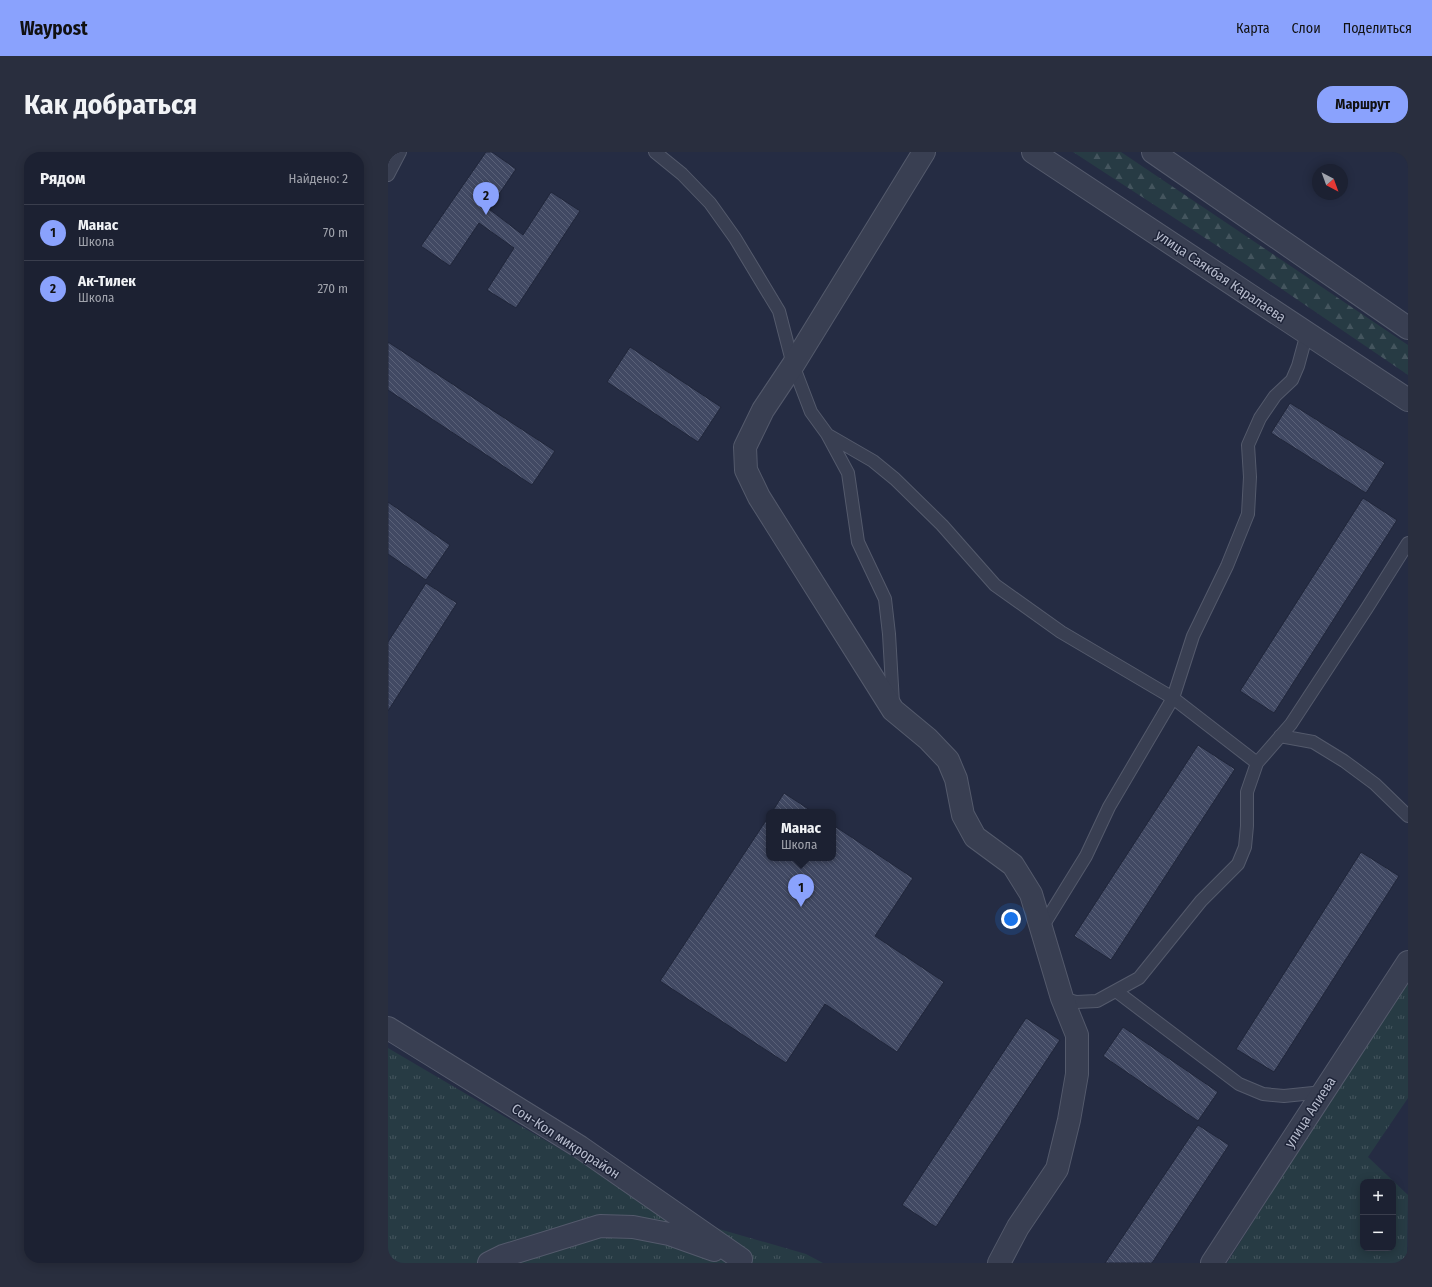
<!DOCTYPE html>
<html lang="ru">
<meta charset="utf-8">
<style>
:root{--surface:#1c2132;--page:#292e3e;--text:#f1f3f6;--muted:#a0a3ac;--line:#3a3e4d;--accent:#8aa2fd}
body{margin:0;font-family:"Fira Sans Condensed",sans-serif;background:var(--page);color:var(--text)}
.controls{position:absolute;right:12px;bottom:12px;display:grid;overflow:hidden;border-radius:8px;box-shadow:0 2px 10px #0003}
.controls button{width:36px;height:36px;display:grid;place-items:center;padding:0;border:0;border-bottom:1px solid var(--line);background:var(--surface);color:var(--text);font:20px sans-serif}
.compass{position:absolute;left:924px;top:12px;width:36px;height:36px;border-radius:50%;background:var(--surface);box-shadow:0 2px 10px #0003;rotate:139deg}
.you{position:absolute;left:623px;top:767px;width:14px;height:14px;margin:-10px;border:3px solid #fff;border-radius:50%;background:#1a73e8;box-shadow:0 0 0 6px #1a73e833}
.badge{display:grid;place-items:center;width:26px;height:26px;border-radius:50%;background:var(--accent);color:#111;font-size:13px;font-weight:700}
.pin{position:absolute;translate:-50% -33px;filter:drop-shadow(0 1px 2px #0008)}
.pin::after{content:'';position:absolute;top:21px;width:14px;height:12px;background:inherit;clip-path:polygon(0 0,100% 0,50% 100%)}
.popup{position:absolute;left:378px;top:657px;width:70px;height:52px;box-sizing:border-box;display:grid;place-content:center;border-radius:8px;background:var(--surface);filter:drop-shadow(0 1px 3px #0005);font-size:13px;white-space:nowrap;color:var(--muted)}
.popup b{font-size:15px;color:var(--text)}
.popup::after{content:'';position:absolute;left:50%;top:100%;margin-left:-8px;border:8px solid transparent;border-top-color:var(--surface)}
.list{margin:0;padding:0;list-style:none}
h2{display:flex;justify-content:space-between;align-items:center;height:52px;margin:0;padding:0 16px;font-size:17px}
h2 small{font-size:13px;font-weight:400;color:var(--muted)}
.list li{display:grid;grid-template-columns:26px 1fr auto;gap:12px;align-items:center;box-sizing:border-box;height:56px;padding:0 16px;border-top:1px solid var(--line)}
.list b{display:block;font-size:15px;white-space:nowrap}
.list p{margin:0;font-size:13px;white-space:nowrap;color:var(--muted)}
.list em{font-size:13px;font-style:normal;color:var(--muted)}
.map{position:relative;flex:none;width:1020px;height:1111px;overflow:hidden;border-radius:16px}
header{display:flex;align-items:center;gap:24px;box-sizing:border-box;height:56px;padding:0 20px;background:var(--accent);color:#111}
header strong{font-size:19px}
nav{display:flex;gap:22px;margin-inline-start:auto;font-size:14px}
.intro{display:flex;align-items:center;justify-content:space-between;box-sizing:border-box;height:96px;padding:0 24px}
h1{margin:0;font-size:28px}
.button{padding:10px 18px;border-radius:16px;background:var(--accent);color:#111;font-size:14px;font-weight:700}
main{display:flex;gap:24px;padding:0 24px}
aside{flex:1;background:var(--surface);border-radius:16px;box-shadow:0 2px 10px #0003}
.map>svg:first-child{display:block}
.grass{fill:url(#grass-tufts);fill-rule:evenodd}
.forest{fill:url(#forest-firs)}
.building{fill:url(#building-back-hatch);stroke:#20263a}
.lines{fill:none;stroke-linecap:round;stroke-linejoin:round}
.service-casing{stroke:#545a6c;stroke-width:14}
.minor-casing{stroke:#545a6c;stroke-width:24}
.tertiary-casing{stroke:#545a6c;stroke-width:24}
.service{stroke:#393f52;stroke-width:12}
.minor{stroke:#393f52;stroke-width:22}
.tertiary{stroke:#393f52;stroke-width:22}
.labels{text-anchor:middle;stroke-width:3;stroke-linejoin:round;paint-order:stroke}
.street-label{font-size:14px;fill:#b6bbcc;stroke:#1e2438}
</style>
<header>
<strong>Waypost</strong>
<nav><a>Карта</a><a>Слои</a><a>Поделиться</a></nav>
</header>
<div class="intro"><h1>Как добраться</h1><a class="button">Маршрут</a></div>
<main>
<aside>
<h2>Рядом<small>Найдено: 2</small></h2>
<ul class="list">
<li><span class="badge">1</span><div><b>Манас</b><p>Школа</p></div><em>70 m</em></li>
<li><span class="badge">2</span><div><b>Ак-Тилек</b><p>Школа</p></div><em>270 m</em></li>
</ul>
</aside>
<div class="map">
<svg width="1020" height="1111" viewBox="0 0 1020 1111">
<defs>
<pattern id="grass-tufts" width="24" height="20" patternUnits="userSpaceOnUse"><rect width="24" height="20" fill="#273b44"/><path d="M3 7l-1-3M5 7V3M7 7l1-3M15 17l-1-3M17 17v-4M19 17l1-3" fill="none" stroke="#44555e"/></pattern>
<pattern id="forest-firs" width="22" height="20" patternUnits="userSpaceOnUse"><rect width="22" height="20" fill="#273b44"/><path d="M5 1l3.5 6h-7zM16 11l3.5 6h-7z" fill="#44555e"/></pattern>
<pattern id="building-back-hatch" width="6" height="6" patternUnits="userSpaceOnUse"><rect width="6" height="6" fill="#414963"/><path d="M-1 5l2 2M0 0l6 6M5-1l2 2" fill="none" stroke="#5a6178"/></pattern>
</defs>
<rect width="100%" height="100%" fill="#252c43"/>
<path class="grass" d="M 1020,825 L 1020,946 L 980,1005 L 1020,1043 L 1019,1111 L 839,1111 ZM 975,1030 L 1005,1030 L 1005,1096 L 975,1096 Z
M 0,896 L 286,1064 L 418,1102 L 435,1111 L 0,1111 Z"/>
<path class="forest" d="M 685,0 L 733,0 L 1020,193 L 1020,223 L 857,112 Z"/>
<path class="building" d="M 98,0 L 104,0 L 128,17 L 101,57 L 135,83 L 163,40 L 192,59 L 128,156 L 99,138 L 126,96 L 91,71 L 62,114 L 33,94 Z
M 0,190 L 167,299 L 144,333 L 0,238 Z
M 242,195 L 333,255 L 310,290 L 219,230 Z
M 902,251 L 997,311 L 978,341 L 883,281 Z
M 975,346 L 1009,368 L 886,561 L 852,539 Z
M 0,350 L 62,393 L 38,428 L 0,402 Z
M 38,431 L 69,451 L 0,559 L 0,490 Z
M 810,593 L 847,617 L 723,808 L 686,784 Z
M 396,641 L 425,660 L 384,660 Z
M 381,664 L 381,706 L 445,706 L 445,673 L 525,726 L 487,784 L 556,830 L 509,900 L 437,852 L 398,911 L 272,829 Z
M 973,700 L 1011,724 L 886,920 L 848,897 Z
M 638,866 L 672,888 L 548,1075 L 514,1053 Z
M 735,875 L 830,940 L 810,969 L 715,904 Z
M 810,973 L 841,993 L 764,1111 L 717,1111 Z"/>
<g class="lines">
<g class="service-casing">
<path id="service" d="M 267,0 L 294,22 L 322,51 L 347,86 L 391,159 L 405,213 L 423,260 L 439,282 L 460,321 L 470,390 L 497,447 L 501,482 L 505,551
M 0,23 L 12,0
M 440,283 L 485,309 L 507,327 L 554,373 L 607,433 L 673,480 L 785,546 L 869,611
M 892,584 L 925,590 L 956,609 L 987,632 L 1020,664
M 653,777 L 698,704 L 721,655 L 785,546 L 805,484 L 839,414 L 860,362 L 862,325 L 860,293 L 872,266 L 887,244 L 904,228 L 910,214 L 919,181
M 728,839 L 851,932 L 875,942 L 896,944 L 935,940
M 674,846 L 688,850 L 709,849 L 751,826 L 813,749 L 850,712 L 857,695 L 859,674 L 859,640 L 869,611 L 903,572 L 979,456 L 1020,391"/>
</g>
<g class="minor-casing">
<path id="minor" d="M 536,0 L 405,213 L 375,258 L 357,295 L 358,318 L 371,345 L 505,558 L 540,587 L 560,608 L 568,627 L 575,663 L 587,685 L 625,713 L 643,742 L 674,846 L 689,883 L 689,922 L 681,968 L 669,1017 L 630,1075 L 611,1111
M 0,876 L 192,995 L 353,1107
M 101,1111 L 115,1104 L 212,1074 L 245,1075 L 281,1082 L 326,1098
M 824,1111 L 1020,810"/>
</g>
<g class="tertiary-casing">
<path id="tertiary" d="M 645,0 L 1020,248
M 765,0 L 1020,176"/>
</g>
<use href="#service" class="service"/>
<use href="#minor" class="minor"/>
<use href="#tertiary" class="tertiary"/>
</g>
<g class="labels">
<g class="street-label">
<text transform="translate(833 124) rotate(34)" y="5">улица Саякбая Каралаева</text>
<text transform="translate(922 960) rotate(-57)" y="5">улица Алиева</text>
<text transform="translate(178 989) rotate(33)" y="5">Сон-Кол микрорайон</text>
</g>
</g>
</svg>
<div class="controls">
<button>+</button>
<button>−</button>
</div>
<svg class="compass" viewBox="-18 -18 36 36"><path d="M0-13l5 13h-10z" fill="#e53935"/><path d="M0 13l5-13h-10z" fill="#a0a3ac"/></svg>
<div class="you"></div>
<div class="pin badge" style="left:413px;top:755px">1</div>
<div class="popup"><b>Манас</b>Школа</div>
<div class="pin badge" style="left:98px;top:63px">2</div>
</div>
</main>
